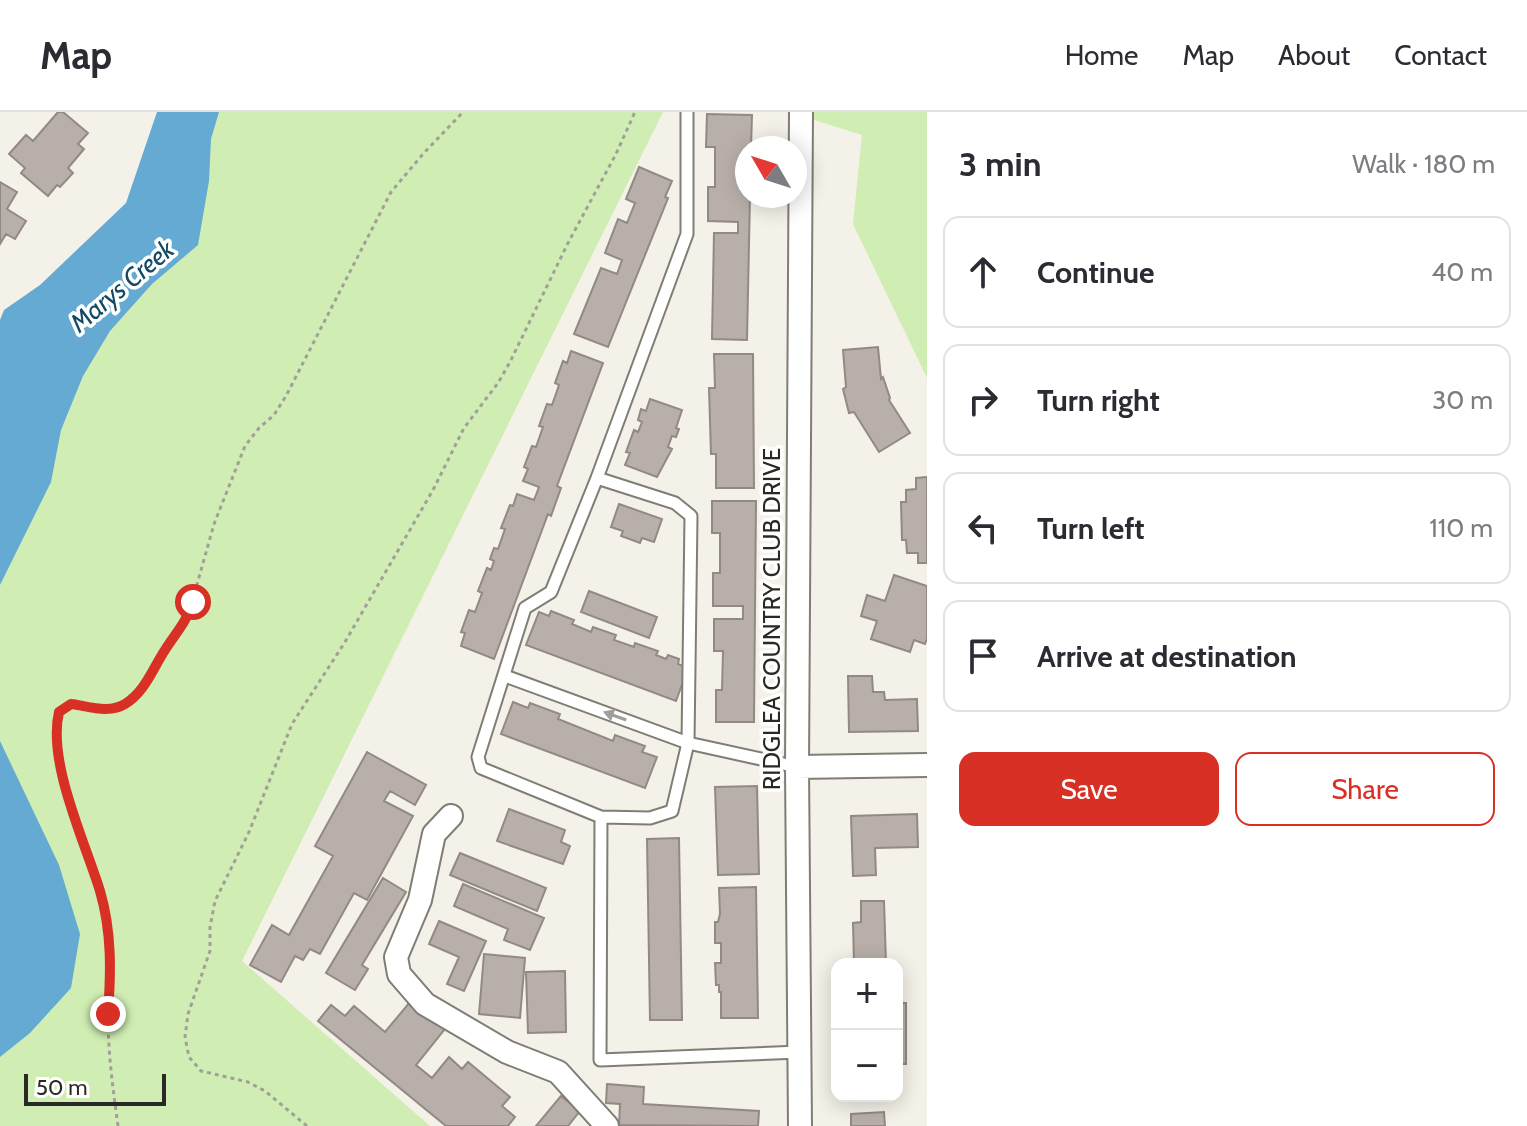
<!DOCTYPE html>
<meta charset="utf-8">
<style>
:root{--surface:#fff;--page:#f2f2f3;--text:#2b2b33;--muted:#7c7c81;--line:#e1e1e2;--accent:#d93025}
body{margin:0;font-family:Cabin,sans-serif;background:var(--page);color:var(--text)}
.controls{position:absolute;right:24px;bottom:24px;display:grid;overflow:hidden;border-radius:16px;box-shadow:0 4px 20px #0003}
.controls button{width:72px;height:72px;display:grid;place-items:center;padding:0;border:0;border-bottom:2px solid var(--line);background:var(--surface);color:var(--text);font:40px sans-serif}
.compass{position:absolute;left:735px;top:24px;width:72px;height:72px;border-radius:50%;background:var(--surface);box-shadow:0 4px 20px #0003;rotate:309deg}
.scale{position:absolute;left:24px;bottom:20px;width:142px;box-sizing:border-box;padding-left:8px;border:4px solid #2a2925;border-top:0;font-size:22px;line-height:28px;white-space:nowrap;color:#2a2925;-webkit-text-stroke:6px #fffffd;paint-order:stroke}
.stop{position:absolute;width:24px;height:24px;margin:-18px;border:6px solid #d93025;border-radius:50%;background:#fff}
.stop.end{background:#d93025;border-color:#fff;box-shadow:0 2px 8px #0008}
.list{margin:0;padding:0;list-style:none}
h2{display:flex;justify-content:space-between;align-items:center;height:104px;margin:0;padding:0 32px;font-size:34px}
h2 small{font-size:26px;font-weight:400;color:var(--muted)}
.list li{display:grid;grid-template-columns:52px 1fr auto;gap:24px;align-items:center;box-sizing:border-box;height:112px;margin:0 16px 16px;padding:0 16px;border:2px solid var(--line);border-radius:16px}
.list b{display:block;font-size:30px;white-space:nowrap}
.list em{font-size:26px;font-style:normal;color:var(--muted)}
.actions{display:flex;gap:16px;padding:24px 32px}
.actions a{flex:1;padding:18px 0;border:2px solid var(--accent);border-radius:16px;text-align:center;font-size:28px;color:var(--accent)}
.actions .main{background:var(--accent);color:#fff}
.icon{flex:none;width:44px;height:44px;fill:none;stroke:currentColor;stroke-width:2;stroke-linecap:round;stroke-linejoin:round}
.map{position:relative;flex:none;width:927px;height:1014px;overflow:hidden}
header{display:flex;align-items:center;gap:48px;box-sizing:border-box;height:112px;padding:0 40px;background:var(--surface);border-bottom:2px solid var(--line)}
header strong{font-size:38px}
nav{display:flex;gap:44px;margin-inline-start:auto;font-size:28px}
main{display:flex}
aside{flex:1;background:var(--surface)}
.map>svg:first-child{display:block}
.green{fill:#d0edb3}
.water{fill:#64aad3}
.building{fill:#b8afaa;stroke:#928984;stroke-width:2}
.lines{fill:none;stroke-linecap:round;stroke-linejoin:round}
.service-casing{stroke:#7f7d75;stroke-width:15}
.minor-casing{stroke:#7f7d75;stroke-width:26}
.path{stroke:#a19f98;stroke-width:3;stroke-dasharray:4 4;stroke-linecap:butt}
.service{stroke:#fff;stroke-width:11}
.minor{stroke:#fff;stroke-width:22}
.oneway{fill:#9f9f9d}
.route{stroke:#d93025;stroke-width:10}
.labels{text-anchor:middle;stroke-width:7;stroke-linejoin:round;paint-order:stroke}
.street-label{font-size:24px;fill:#2a2925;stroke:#fffffd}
.water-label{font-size:26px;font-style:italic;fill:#124966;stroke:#fffffd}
</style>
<header>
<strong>Map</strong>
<nav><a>Home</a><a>Map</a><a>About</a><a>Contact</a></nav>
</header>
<main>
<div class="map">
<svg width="927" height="1014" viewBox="0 0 927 1014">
<rect width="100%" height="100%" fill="#f4f1e8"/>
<path class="green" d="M 210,0 L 663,0 L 242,849 L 430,1014 L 0,1014 L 0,249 Z
M 789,0 L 927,0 L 927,266 L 853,112 L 862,23 Z"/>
<path class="water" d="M 157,0 L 219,0 L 211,27 L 209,69 L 198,133 L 152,172 L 110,219 L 83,264 L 61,318 L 51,370 L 0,473 L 0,208 L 4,198 L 40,173 L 126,91 Z
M 0,629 L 59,753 L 80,822 L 71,876 L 30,921 L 0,945 Z"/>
<path class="building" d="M 58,0 L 63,0 L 88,21 L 78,32 L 84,37 L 68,56 L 73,61 L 60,75 L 57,73 L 48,84 L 21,61 L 25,56 L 9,42 L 26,23 L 33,29 Z
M 707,2 L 752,3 L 751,36 L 747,36 L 747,84 L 750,84 L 747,228 L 712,227 L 714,121 L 738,121 L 738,110 L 708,109 L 708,75 L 715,75 L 715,35 L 706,35 Z
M 639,55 L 672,69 L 665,85 L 668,86 L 608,235 L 574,222 L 601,156 L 617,162 L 622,148 L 605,141 L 618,107 L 627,111 L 635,91 L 626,87 Z
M 0,70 L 17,80 L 7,97 L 26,109 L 15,127 L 6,122 L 0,132 Z
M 878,235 L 881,267 L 883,265 L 890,286 L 889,288 L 910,321 L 879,340 L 854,300 L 849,301 L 843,277 L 846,275 L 843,238 Z
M 571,239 L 603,251 L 557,374 L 561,376 L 551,404 L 548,402 L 494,547 L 461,534 L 465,521 L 461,520 L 469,498 L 475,500 L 482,481 L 478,479 L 487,456 L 491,458 L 494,449 L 490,447 L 494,436 L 498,437 L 505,417 L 501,416 L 510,393 L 513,394 L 517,382 L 534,388 L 539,375 L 523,369 L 528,357 L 524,355 L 532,334 L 536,335 L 543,315 L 539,314 L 547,292 L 552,293 L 559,273 L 555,271 L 563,249 L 567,251 Z
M 714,242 L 753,242 L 754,376 L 716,376 L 716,342 L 711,342 L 709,276 L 715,276 Z
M 650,287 L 682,298 L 676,316 L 679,317 L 676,325 L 672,324 L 668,335 L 672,337 L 657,365 L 625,353 L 630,341 L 626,340 L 634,318 L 638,320 L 642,310 L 638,308 L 641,297 L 646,299 Z
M 927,365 L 927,451 L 918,451 L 918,441 L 907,441 L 906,428 L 902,428 L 901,390 L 906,390 L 906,378 L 916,377 L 916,366 Z
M 712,389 L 756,389 L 754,610 L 716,610 L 716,578 L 722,578 L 723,539 L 714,539 L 714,507 L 743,507 L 743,494 L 713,494 L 713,461 L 720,461 L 720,421 L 712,421 Z
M 619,392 L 662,407 L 654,430 L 642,426 L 640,431 L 621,424 L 623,419 L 611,415 Z
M 894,463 L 927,474 L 927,526 L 925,532 L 914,528 L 910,540 L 871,527 L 877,509 L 861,504 L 867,483 L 885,489 Z
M 589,479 L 657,505 L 649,526 L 581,500 Z
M 551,499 L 574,508 L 572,512 L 591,520 L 593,515 L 616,523 L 614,528 L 634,535 L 635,531 L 658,539 L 656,543 L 666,547 L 668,543 L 679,547 L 678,552 L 688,556 L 676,589 L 526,533 L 539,500 L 549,504 Z
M 848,564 L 872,564 L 873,580 L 884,580 L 885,588 L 917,587 L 918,619 L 849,620 Z
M 513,590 L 528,596 L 530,591 L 560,602 L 558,607 L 613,629 L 615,623 L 645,634 L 642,640 L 657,645 L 645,676 L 501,622 Z
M 367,640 L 426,673 L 415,693 L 390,679 L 384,689 L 413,704 L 367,788 L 354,781 L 320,842 L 310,837 L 303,848 L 295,844 L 281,870 L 250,853 L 272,813 L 289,823 L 333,744 L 315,734 Z
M 757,674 L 759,762 L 718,763 L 715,675 Z
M 509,697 L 565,718 L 561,730 L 570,734 L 563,752 L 497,729 Z
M 917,702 L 918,735 L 875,736 L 876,763 L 853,764 L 851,704 Z
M 679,726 L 682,908 L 650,908 L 647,727 Z
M 460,741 L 546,776 L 537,799 L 450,763 Z
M 383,766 L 406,780 L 362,853 L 368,857 L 355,878 L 326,861 Z
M 463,772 L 544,806 L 530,838 L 504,828 L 508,817 L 454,794 Z
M 756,775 L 758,906 L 721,906 L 721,880 L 719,880 L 719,873 L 716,873 L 715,851 L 721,851 L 721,831 L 715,831 L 715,810 L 718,810 L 720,802 L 719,776 Z
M 861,789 L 884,789 L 886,852 L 854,852 L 853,811 L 861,810 Z
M 439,809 L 486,829 L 464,879 L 447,872 L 459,845 L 429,832 Z
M 484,842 L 525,846 L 520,906 L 479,902 Z
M 565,859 L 566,920 L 528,921 L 526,860 Z
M 415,884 L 449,912 L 416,953 L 432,966 L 449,945 L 462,957 L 468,950 L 510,985 L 502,994 L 515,1005 L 508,1014 L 446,1014 L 318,909 L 331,893 L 345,904 L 354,894 L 385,920 Z
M 897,891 L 906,891 L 906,952 L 897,952 Z
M 607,972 L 644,975 L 643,992 L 759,999 L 758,1014 L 619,1013 L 620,992 L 606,991 Z
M 561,984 L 580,999 L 568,1014 L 536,1014 Z
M 884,1000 L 885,1014 L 851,1014 L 851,1002 Z"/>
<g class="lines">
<g class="service-casing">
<path id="service" d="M 597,366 L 687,122 L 687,0
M 505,564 L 688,631 L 691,404 L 675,391 L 597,366 L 551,480 L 525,496 L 478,645 L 481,656 L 601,705
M 797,655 L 688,631 L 672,699 L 650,706 L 601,705 L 600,948 L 800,940"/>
</g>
<g class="minor-casing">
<path id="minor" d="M 797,655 L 927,653
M 451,704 L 434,722 L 420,788 L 396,845 L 399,862 L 425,892 L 507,940 L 558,960 L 607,1014
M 800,1014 L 797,655 L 801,0"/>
</g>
<path class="path" d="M 118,1014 C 113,977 108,942 108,904 C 108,873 112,844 107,813 C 100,769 81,727 69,684 C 61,656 52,628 59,600 L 71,592 L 109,597 L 124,593 L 141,578 L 163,540 L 187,508 L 214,412 L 245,334 L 259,316 L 274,303 L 286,284 L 391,80 L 423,42 L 463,0
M 307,1014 L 265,979 L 248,970 L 201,959 L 189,945 L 185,925 L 188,902 L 210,839 L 210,815 L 215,789 L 249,720 L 292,612 L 345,530 L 433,378 L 464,316 L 498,271 L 510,250 L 568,131 L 616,42 L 635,0"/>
<use href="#service" class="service"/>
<use href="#minor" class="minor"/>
</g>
<defs><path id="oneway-solid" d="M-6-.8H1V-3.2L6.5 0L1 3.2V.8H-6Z" transform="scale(2)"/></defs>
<use class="oneway" href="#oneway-solid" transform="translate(615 604) rotate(-160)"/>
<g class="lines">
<path class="route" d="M 108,902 C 111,860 112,820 100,779 C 85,730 47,650 59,600 L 71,592 C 88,594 109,602 125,592 C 145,580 153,556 165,538 C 176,521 187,509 193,490"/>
</g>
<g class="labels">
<g class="street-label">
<text transform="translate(772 507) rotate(-90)" y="8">RIDGLEA COUNTRY CLUB DRIVE</text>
</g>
<g class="water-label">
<text transform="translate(122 174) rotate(-40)" y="9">Marys Creek</text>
</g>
</g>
</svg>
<div class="controls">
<button>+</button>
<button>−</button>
</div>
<svg class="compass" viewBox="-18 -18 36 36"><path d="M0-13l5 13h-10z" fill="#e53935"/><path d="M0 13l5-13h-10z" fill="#7c7c81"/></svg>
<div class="scale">50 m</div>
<div class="stop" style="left:193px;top:490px"></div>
<div class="stop end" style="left:108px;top:902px"></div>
</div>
<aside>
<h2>3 min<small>Walk · 180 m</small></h2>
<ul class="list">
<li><svg class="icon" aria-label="ahead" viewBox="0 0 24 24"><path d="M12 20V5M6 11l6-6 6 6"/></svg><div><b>Continue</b></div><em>40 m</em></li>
<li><svg class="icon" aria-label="right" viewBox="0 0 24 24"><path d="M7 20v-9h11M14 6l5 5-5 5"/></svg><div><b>Turn right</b></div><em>30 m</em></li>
<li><svg class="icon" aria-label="left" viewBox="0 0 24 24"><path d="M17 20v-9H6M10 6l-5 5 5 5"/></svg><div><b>Turn left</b></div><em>110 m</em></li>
<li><svg class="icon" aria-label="arrive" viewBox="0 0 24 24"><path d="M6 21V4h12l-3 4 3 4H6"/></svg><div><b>Arrive at destination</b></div></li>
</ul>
<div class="actions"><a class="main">Save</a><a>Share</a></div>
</aside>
</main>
